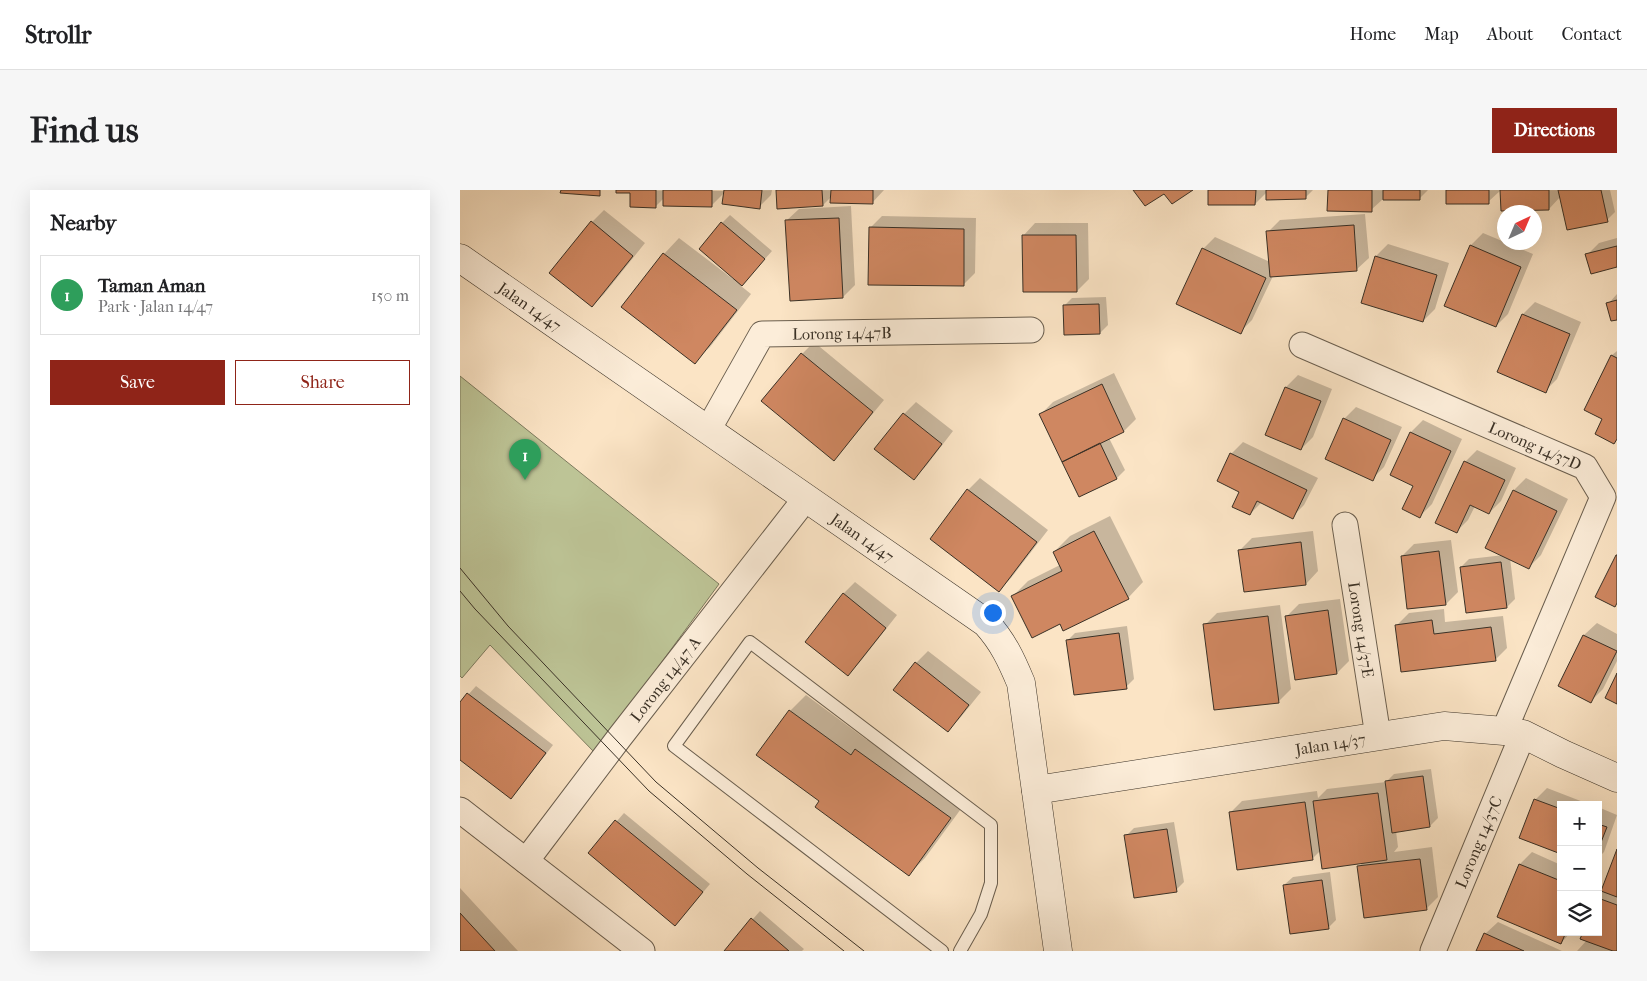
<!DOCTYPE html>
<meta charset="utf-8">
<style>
:root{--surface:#fff;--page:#f6f6f6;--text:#202124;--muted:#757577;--line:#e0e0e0;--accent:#8f2418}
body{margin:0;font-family:"IM FELL French Canon",serif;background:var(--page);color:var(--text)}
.controls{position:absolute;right:15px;bottom:15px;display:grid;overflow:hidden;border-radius:0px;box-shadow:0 5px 20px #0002}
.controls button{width:45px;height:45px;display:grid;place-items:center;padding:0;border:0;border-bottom:1px solid var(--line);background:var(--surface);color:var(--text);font:25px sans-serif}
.compass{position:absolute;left:1037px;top:15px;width:45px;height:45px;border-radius:50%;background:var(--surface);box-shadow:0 5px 20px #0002;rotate:44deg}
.you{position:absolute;left:532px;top:422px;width:18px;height:18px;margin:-12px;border:4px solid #fff;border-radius:50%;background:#1a73e8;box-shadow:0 0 0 8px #1a73e833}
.badge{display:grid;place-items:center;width:32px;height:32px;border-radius:50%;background:var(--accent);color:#fff;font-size:16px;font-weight:700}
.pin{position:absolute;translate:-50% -41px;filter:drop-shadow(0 1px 2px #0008)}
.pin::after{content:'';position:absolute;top:26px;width:18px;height:15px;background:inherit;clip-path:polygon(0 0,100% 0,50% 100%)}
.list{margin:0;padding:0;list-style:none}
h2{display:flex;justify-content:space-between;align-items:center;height:65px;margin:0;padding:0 20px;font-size:21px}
h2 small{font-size:16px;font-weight:400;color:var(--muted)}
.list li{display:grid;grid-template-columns:32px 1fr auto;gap:15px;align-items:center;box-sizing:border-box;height:80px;margin:0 10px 10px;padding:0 10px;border:1px solid var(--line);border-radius:0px}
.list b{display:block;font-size:19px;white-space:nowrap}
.list p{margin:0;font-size:16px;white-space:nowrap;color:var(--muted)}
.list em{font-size:16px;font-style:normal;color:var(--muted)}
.actions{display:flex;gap:10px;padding:15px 20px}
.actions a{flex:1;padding:11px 0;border:1px solid var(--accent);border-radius:0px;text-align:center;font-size:18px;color:var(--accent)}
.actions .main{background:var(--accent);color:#fff}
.icon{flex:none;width:28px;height:28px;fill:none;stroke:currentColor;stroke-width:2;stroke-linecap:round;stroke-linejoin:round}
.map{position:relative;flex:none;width:1157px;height:761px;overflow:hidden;border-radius:0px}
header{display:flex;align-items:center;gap:30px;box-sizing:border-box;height:70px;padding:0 25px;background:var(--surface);border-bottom:1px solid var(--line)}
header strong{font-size:24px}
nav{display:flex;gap:28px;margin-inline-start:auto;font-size:18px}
.intro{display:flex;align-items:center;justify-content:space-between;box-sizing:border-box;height:120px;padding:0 30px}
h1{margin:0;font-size:35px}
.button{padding:12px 22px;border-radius:0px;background:var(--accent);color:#fff;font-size:18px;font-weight:700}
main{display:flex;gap:30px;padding:0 30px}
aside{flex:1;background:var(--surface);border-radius:0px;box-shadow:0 5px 20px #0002}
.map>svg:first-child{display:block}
.green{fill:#bdc496;stroke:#7c7a5e}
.shadow{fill:#0003}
.building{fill:#cf8761;stroke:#3a3126}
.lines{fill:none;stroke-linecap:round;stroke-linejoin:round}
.lane-casing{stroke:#6a5e4e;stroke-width:14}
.street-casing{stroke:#6a5e4e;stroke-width:27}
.secondary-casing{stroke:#3a3126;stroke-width:29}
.lane{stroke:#fcedd9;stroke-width:12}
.street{stroke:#fcedd9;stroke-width:25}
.secondary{stroke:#fcedd9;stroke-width:28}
.tram{stroke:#3a3126;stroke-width:1}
.labels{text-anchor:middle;stroke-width:4;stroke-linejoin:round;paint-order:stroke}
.street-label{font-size:16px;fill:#3a3126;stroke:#fcedd9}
</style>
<header>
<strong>Strollr</strong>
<nav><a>Home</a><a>Map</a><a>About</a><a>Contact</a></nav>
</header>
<div class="intro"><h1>Find us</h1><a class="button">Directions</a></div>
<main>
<aside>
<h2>Nearby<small></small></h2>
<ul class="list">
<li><span class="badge" style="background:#2e9e5b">1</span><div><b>Taman Aman</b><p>Park · Jalan 14/47</p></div><em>150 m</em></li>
</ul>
<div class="actions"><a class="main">Save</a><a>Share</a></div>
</aside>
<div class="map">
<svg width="1157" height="761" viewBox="0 0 1157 761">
<rect width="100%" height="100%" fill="#fbe4c5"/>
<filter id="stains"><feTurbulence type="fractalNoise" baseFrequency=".004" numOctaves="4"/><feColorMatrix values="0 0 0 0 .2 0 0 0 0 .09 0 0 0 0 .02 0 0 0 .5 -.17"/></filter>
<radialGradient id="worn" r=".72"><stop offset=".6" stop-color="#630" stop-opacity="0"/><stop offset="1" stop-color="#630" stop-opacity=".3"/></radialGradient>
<path class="green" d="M 0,186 L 259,394 L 135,563 L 30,455 L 2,488 L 0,486 Z"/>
<path class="shadow" d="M 157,0 L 265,1 L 312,0 L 311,5 L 299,17 L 265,2 L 251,16 L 204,8 L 195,17 L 172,2 Z
M 317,0 L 424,0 L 412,13 L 372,6 L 363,15 Z
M 750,0 L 853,0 L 845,8 L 807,2 L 795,14 Z
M 869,0 L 968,0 L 959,9 L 923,9 L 911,20 Z
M 987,0 L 1041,0 L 1028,12 Z
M 1042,0 L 1150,0 L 1155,22 L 1147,30 L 1101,6 L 1089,19 Z
M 391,16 L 395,95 L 383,107 L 326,31 L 339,19 Z
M 144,20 L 185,53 L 144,104 L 132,116 L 132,32 Z
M 905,24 L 909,68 L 896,80 L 813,86 L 792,130 L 780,142 L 743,59 L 755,47 L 810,72 L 808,42 L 820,30 Z
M 270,25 L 312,61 L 281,96 L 291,104 L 250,157 L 234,172 L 204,64 L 219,48 L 273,89 L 274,88 L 262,33 Z
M 422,26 L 516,28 L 515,83 L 503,95 L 410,38 Z
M 575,33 L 628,33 L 629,89 L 617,101 L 563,46 Z
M 1023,43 L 1073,64 L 1048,124 L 1036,136 L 1011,55 Z
M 1157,48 L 1157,75 L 1127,65 L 1139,53 Z
M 928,54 L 989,73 L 975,119 L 963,131 L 916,66 Z
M 1157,104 L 1157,129 L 1148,114 Z
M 646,107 L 648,135 L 640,143 L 604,116 L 612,108 Z
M 1075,112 L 1121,132 L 1097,189 L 1085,201 L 1063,124 Z
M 354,152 L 424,210 L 385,257 L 373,269 L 342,164 Z
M 1157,161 L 1157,249 L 1154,252 L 1144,228 L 1126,219 L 1152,165 Z
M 654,183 L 676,229 L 664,241 L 649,248 L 665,280 L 657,288 L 581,224 L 593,212 Z
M 838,185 L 872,199 L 853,247 L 841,259 L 826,197 Z
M 456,212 L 493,241 L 466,276 L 454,288 L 444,224 Z
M 896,217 L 942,237 L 924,277 L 912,289 L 884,229 Z
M 963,230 L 1002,249 L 972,314 L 960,326 L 955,295 L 931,284 L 951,242 Z
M 783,252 L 858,288 L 844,315 L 832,327 L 802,312 L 790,324 L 780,302 L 771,264 Z
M 1017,260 L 1056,278 L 1041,311 L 1029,323 L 1015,316 L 1008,330 L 996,342 L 1005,272 Z
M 520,288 L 588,340 L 551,388 L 539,400 L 508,300 Z
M 1066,288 L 1108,309 L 1081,365 L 1069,377 L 1050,368 L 1055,409 L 1047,417 L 1001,377 L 1009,369 L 1044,365 L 1054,300 Z
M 650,326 L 683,392 L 668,408 L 600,433 L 553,406 L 568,391 L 600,375 L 594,362 L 610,346 Z
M 853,341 L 858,381 L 846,394 L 780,360 L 792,348 Z
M 991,350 L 998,402 L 986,414 L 942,366 L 954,354 Z
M 395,392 L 437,425 L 400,472 L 388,484 L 383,404 Z
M 880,409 L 889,471 L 877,483 L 827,426 L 839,414 Z
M 820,415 L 831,499 L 818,512 L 745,435 L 757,423 Z
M 984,419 L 985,432 L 1043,426 L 1047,458 L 1035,470 L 937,435 L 949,423 Z
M 1137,433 L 1157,444 L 1157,471 L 1143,499 L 1131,511 L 1100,496 L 1124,445 Z
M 667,436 L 674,489 L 666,497 L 607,451 L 615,443 Z
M 468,461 L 521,502 L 500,528 L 488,540 L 456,473 Z
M 16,496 L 93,555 L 59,599 L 51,607 L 0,568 L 0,514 Z
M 346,505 L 407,550 L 412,544 L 506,612 L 465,668 L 449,684 L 361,610 L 330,521 Z
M 971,579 L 978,628 L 970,636 L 936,641 L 938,657 L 934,662 L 972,657 L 978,707 L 966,719 L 899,677 L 903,672 L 861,660 L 852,669 L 770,623 L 782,611 L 857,601 L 858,608 L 867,599 L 926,592 L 934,584 Z
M 1087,598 L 1131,615 L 1101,615 L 1101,662 L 1075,610 Z
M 1138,617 L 1157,625 L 1144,662 L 1138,668 Z
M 164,623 L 250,694 L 223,726 L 129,663 Z
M 714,632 L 724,692 L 716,700 L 666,646 L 674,638 Z
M 1072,662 L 1101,675 L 1101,742 L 1111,742 L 1101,753 L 1039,726 L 1060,674 Z
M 1157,663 L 1157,761 L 1117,761 L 1127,750 L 1138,742 L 1138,706 L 1144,700 Z
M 870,682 L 876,730 L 868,738 L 824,695 L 833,687 Z
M 0,698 L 58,761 L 0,761 Z
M 300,721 L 344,759 L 342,761 L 265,761 Z
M 1038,732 L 1102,761 L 1018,761 L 1025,744 Z"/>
<path class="building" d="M 101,0 L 140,0 L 140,6 L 100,3 Z
M 156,0 L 196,0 L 196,18 L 170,17 L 170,3 L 156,3 Z
M 203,0 L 252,0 L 252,17 L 203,16 Z
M 264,0 L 302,0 L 300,19 L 262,14 Z
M 316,0 L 362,0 L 363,16 L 317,19 Z
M 371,0 L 413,0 L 413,14 L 370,13 Z
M 673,0 L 733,0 L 712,14 L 704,4 L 685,16 Z
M 748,0 L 796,0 L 795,15 L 748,15 Z
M 806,0 L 846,0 L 846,9 L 806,10 Z
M 868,0 L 912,0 L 912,22 L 867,21 Z
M 923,0 L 960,0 L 960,10 L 923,10 Z
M 986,0 L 1029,0 L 1029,14 L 986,14 Z
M 1040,0 L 1089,0 L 1089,20 L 1041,21 Z
M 1098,0 L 1141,0 L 1148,32 L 1107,40 Z
M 379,28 L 383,108 L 330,111 L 325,30 Z
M 131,31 L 173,66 L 132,117 L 89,83 Z
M 261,32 L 305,69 L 282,96 L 239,59 Z
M 894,35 L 897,81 L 810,87 L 806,41 Z
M 409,37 L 504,39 L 504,96 L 408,95 Z
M 562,45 L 616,45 L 617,102 L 563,102 Z
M 1010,55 L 1061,77 L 1036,137 L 984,116 Z
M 1157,56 L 1157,77 L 1131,84 L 1125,64 Z
M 742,58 L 806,88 L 781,144 L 716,114 Z
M 203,63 L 277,120 L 235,174 L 161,117 Z
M 915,66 L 977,85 L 963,132 L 901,113 Z
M 1157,110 L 1157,130 L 1151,131 L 1146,113 Z
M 639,114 L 640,144 L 604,145 L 603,115 Z
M 1062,124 L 1110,144 L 1086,203 L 1037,182 Z
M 341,163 L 413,222 L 374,271 L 301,211 Z
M 1151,165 L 1157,168 L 1157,249 L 1154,254 L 1135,244 L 1142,229 L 1124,220 Z
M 642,194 L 664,242 L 602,272 L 579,224 Z
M 825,197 L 861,211 L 841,260 L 805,245 Z
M 443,223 L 482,254 L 454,290 L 414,259 Z
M 883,228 L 931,250 L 913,291 L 865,269 Z
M 950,242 L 991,261 L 960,328 L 942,319 L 953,296 L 930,285 Z
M 640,253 L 657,289 L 619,307 L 602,272 Z
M 770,263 L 847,300 L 833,329 L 797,311 L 790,325 L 772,317 L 779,302 L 757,291 Z
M 1004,271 L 1045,290 L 1029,324 L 1010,315 L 997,343 L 975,333 Z
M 507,299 L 577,352 L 539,402 L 470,349 Z
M 1053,300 L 1097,321 L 1069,379 L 1025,358 Z
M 634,341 L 669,409 L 603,441 L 600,434 L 572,448 L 551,406 L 602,381 L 593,362 Z
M 841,352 L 846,395 L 784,402 L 778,360 Z
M 979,361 L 986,415 L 947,419 L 941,366 Z
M 1156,365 L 1157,365 L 1157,413 L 1155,417 L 1135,407 Z
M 1041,372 L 1047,418 L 1006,423 L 1000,377 Z
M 383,403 L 426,438 L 388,486 L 345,452 Z
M 868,420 L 877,484 L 835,490 L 825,426 Z
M 808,426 L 819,513 L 754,520 L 743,434 Z
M 972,430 L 974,444 L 1031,437 L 1036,471 L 941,482 L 935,435 Z
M 659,443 L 667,499 L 614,505 L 606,450 Z
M 1123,445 L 1157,461 L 1131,513 L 1098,496 Z
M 455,472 L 509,515 L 488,542 L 433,500 Z
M 1157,483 L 1157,514 L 1145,508 Z
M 7,503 L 86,563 L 51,609 L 0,570 L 0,512 Z
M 329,520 L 391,565 L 395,559 L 491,628 L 449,686 L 355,617 L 359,611 L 296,565 Z
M 963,586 L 970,637 L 932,643 L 925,591 Z
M 918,603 L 927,670 L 862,679 L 853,611 Z
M 1074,609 L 1101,619 L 1101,664 L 1059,648 Z
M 845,612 L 853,670 L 777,680 L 769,622 Z
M 155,630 L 243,702 L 215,736 L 128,663 Z
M 1138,634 L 1147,637 L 1138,660 Z
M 707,639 L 717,702 L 674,708 L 664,645 Z
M 1157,659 L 1157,707 L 1141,701 Z
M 960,669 L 967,720 L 904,728 L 897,676 Z
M 1059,674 L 1101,691 L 1101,742 L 1106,742 L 1101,754 L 1037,727 Z
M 862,690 L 869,739 L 830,744 L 823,695 Z
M 1138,708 L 1157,715 L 1157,761 L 1153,761 L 1120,749 L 1123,742 L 1138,742 Z
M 0,723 L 35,761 L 0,761 Z
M 291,728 L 329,761 L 264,761 Z
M 1024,743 L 1064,761 L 1016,761 Z"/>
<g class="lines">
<g class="lane-casing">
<path id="lane" d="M 482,761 L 214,556 L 290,452 L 531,635 L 531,693 L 521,724 L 500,761"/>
</g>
<g class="street-casing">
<g id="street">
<path id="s1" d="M 842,155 L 1125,277 L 1143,307 L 1044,541"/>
<path id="s2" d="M 248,240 L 302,144 L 571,140"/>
<path id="s3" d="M 885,335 L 918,546"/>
<path d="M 0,620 L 182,761"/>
<path id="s4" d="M 66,671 L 159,548 L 346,308"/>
<path id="s5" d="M 973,761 L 1063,544"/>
</g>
</g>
<g class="secondary-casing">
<g id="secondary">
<path id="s6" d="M 0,68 L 526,433 C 543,452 551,469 561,493 L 598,761"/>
<path id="s7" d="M 576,600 L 984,536 L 1044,541 L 1063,544 L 1103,564 L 1157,588"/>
</g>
</g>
<use href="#lane" class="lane"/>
<use href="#street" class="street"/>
<use href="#secondary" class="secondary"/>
<path class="tram" d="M 0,378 L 48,436 L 196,592 L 298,678 L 404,761
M 0,401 L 15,419 L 189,601 L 287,684 L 384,761"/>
</g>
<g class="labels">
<g class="street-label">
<text dy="6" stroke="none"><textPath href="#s6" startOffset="85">Jalan 14/47</textPath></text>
<text dy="6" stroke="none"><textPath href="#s2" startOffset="190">Lorong 14/47B</textPath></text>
<text dy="6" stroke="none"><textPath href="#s1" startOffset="254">Lorong 14/37D</textPath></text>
<text dy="6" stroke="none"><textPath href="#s6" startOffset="490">Jalan 14/47</textPath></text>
<text dy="6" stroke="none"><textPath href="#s3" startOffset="106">Lorong 14/37E</textPath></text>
<text dy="6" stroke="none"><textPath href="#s4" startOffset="229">Lorong 14/47 A</textPath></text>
<text dy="6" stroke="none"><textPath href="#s7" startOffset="298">Jalan 14/37</textPath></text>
<text dy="6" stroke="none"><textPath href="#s5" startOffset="118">Lorong 14/37C</textPath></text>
</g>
</g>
<rect width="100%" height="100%" filter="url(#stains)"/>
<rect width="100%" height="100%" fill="url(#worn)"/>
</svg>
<div class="controls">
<button>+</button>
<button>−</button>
<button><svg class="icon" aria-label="layers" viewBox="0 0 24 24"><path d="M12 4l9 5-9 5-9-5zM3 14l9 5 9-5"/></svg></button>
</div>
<svg class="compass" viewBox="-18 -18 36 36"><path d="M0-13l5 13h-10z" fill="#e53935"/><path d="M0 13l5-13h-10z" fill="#757577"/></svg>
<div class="you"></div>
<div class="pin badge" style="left:65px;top:290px;background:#2e9e5b">1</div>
</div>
</main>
